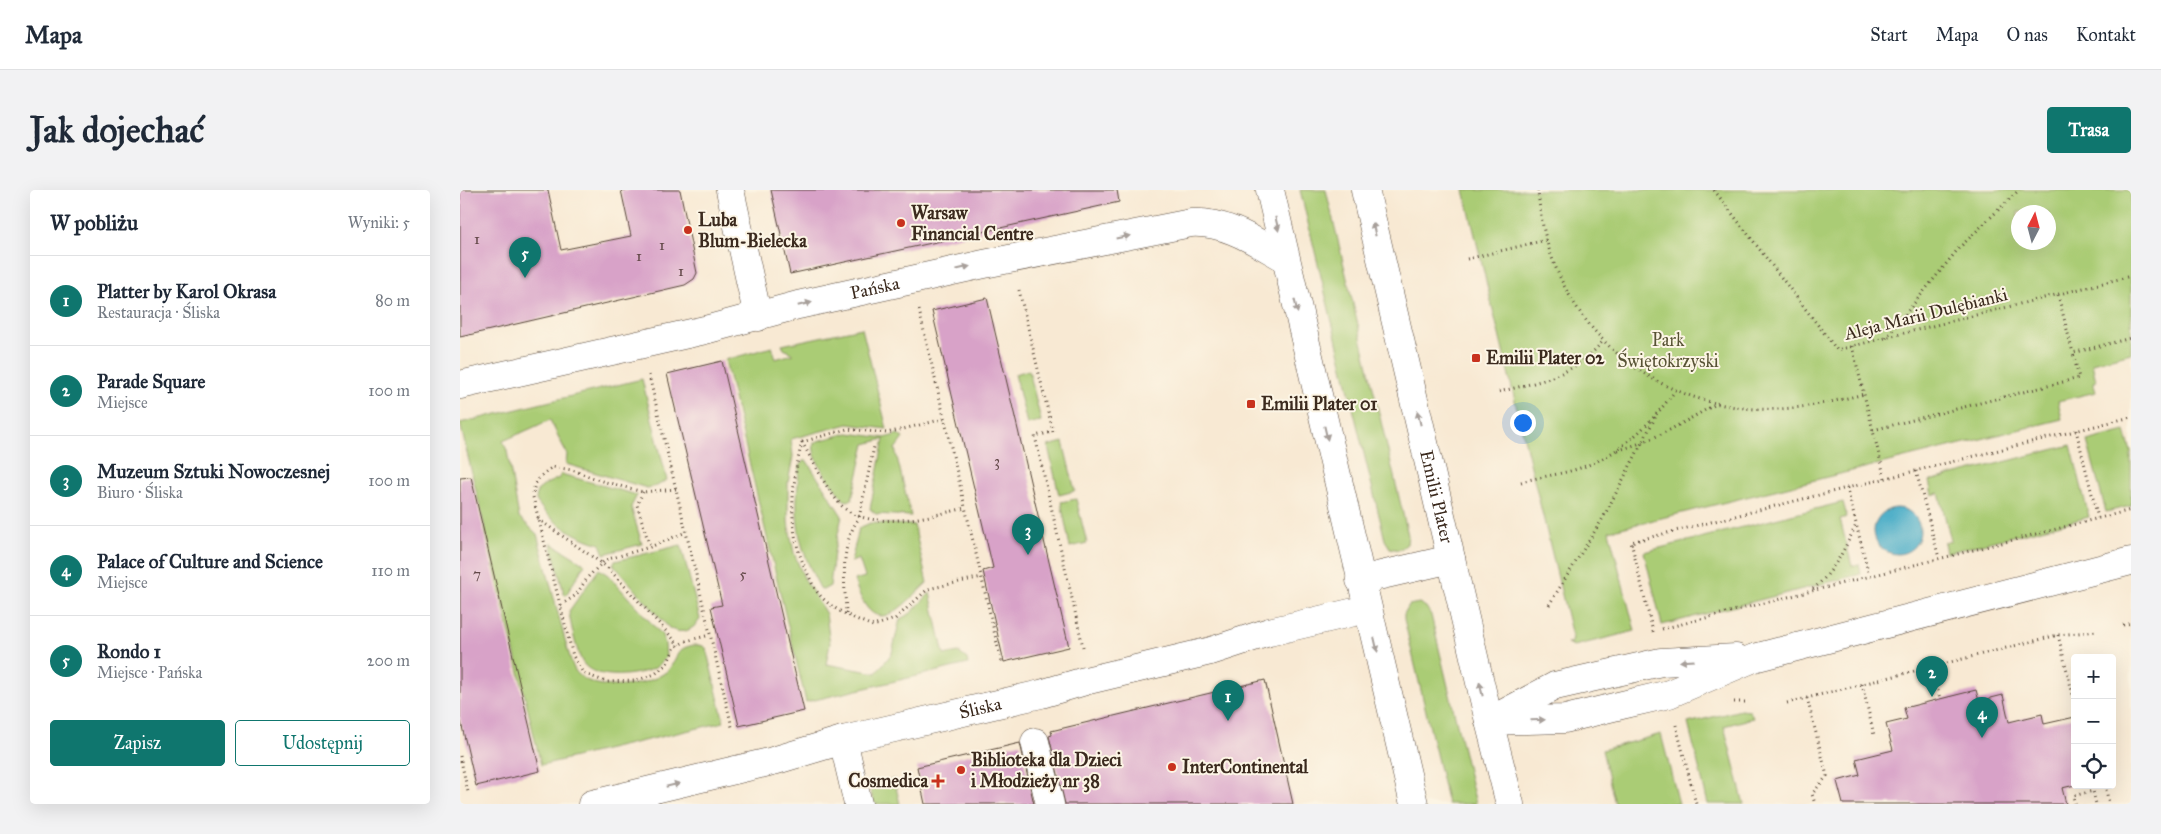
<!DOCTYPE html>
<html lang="pl">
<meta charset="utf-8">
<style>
:root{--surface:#fff;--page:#f2f2f3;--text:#1f2937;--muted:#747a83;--line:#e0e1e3;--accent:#0f766e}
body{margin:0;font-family:"IM FELL Great Primer",serif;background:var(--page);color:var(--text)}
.controls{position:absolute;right:15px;bottom:15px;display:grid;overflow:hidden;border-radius:5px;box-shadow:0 5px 20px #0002}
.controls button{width:45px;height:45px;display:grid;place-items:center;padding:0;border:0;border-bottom:1px solid var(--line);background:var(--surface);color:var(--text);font:25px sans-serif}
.compass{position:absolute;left:1551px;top:15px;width:45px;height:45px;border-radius:50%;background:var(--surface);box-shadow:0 5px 20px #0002;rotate:6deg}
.you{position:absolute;left:1062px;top:232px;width:18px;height:18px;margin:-12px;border:4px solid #fff;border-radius:50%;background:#1a73e8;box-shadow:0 0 0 8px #1a73e833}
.badge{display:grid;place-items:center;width:32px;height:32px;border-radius:50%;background:var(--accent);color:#fff;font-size:16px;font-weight:700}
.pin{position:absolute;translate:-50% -41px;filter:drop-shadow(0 1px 2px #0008)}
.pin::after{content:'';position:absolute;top:26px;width:18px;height:15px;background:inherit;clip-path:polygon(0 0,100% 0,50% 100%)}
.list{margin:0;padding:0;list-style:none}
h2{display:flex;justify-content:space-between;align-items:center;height:65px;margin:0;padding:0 20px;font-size:21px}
h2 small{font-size:16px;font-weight:400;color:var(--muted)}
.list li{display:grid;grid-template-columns:32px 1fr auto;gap:15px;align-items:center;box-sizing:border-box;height:90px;padding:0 20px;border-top:1px solid var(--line)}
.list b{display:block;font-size:19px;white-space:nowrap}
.list p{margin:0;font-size:16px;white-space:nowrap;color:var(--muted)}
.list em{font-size:16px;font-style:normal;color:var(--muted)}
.actions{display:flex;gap:10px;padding:15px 20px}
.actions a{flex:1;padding:11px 0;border:1px solid var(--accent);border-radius:5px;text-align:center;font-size:18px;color:var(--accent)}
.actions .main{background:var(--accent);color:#fff}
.icon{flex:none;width:28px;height:28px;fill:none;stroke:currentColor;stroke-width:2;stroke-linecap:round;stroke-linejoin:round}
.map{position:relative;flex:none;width:1671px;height:614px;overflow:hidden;border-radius:5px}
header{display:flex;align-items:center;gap:30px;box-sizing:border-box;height:70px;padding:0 25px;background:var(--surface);border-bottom:1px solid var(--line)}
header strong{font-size:24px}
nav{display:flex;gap:28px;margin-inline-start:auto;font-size:18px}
.intro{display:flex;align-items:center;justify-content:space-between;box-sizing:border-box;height:120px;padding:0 30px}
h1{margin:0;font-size:35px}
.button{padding:12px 22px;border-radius:5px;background:var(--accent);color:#fff;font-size:18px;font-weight:700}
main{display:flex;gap:30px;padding:0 30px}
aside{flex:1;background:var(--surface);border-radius:5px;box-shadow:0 5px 20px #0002}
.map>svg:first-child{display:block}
.green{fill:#aacc75;stroke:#727b4a;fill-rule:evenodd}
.water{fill:#47acc7;stroke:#416b72}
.building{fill:#d8a2c8}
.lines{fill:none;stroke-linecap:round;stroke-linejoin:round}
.minor-casing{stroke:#574739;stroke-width:29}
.path{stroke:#574739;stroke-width:3;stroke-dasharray:1 4;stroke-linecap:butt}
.minor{stroke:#fff;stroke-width:28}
.oneway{fill:#a79f9a}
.poi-dot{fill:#c8321e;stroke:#fcf5e5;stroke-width:2}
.labels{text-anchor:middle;stroke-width:4;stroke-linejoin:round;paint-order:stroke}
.number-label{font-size:15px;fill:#624848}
.poi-label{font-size:18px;font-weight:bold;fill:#3b2a1e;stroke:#fcf5e5;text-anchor:start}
.street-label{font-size:18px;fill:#3b2a1e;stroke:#fcf5e5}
.park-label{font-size:18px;fill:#575234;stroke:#fcf5e5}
</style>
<header>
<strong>Mapa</strong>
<nav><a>Start</a><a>Mapa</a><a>O nas</a><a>Kontakt</a></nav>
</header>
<div class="intro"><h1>Jak dojechać</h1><a class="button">Trasa</a></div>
<main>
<aside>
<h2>W pobliżu<small>Wyniki: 5</small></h2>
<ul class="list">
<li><span class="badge">1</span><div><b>Platter by Karol Okrasa</b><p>Restauracja · Śliska</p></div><em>80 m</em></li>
<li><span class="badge">2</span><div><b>Parade Square</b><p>Miejsce</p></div><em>100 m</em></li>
<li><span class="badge">3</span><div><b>Muzeum Sztuki Nowoczesnej</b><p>Biuro · Śliska</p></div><em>100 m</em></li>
<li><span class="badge">4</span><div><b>Palace of Culture and Science</b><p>Miejsce</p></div><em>110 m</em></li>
<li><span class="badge">5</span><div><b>Rondo 1</b><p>Miejsce · Pańska</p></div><em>200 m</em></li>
</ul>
<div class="actions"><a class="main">Zapisz</a><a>Udostępnij</a></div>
</aside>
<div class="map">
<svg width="1671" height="614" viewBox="0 0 1671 614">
<rect width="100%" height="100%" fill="#fcf5e5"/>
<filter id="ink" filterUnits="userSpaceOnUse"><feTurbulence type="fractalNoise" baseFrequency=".02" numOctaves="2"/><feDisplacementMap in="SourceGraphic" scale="10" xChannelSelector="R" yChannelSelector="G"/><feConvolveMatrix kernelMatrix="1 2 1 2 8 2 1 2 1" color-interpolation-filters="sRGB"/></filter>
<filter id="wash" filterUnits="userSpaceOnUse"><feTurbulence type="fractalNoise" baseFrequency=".0096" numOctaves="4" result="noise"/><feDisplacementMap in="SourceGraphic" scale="20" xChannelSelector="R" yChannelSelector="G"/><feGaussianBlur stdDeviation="1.12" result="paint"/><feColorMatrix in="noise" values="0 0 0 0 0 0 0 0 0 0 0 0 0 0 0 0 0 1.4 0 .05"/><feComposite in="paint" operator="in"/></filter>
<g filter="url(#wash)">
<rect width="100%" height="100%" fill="#f8e9d3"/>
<path class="green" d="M 840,0 L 866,0 L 948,345 L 947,354 L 939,360 L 930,358 L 925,350 Z
M 1004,0 L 1671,0 L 1671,163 L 1632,173 L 1636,191 L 1633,192 L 1636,202 L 1598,211 L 1602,229 L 1149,341 L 1175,441 L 1114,456 L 1107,453 L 1111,453 L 1112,446 ZM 1558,22 L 1588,22 L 1588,52 L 1558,52 Z
M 402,138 L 427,239 L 388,234 L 331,249 L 333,266 L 328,293 L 328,332 L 334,363 L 344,388 L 366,424 L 370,454 L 366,474 L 416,483 L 432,463 L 440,429 L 451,423 L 470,403 L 484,465 L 498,462 L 507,469 L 508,474 L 346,512 L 265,170 L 312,157 L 315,169 L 333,164 L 324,159 L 322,155 Z
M 569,180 L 581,231 L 567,234 L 555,184 Z
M 182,189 L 207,290 L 197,296 L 187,298 L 106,274 L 107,264 L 90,230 L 43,251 L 47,261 L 59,327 L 77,344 L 108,461 C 111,469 112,479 119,485 C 139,503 186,497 206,482 C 214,476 215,463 224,458 C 231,455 240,453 246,458 L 264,532 L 81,575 L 0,233 Z
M 1665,241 L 1671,262 L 1671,316 L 1646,322 L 1627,251 Z
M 388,243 L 425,248 L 438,244 L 443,248 L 435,259 L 451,326 L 416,324 L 410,319 L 424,249 L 405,254 L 392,309 L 388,311 L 384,310 C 374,297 350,269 354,253 L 358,251 Z
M 603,252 L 615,301 L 599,305 L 588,256 Z
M 1611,255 L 1629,327 L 1486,363 L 1484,353 L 1491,351 L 1479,303 L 1472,305 L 1469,291 Z
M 343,271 L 347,271 L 382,326 L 374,362 L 370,396 L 363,400 L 360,398 C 340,360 334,335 338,293 C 339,285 338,276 343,271 Z
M 101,284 L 177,305 L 171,317 L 182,354 L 144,364 L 140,354 C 116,347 89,332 76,310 L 77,301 L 86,294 L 99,288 Z
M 616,309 L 627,353 L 610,357 L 601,312 Z
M 1383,312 L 1387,327 L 1380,329 L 1392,376 L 1399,374 L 1401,384 L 1202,435 L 1184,362 Z
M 410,333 L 454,335 L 467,393 C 436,422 414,451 394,390 L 405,387 L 399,369 L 391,372 L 399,338 Z
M 91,353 L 125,374 L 106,405 L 104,404 Z
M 221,355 L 240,429 C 233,441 221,445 209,438 L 153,374 L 155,371 Z
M 139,379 L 148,385 L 202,445 L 205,454 L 206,467 C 203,470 199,475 195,478 C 178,486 135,491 123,473 C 117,464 110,432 109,421 Z
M 959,413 L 966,417 L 971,425 L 1016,614 L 988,614 L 944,429 L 944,424 L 949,415 Z
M 1281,520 L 1290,521 L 1293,528 L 1264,536 L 1284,614 L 1248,614 L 1228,533 Z
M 1201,544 L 1219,614 L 1155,614 L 1142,560 Z
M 434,589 L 440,614 L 414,614 L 409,595 Z"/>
<path class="water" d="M1414 341a23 23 0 1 1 46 0a23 23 0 1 1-46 0Z"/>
<g id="blocks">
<path class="building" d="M 0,0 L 88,0 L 101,60 L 171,46 L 161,0 L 220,0 L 237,83 L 234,89 L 225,95 L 0,147 Z
M 311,0 L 657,0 L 659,12 L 330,84 Z
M 527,108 L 609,457 L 544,472 L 523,381 L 533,378 L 472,121 Z
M 262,171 L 344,521 L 279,536 L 251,417 L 262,415 L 207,184 Z
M 11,287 L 80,581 L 16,596 L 0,528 L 0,288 Z
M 805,490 L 833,614 L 605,614 L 589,546 L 592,545 L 591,541 Z
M 1516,500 L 1519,511 L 1543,505 L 1549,532 L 1582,524 L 1584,534 L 1615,527 L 1615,595 L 1602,598 L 1606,614 L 1383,614 L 1377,591 L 1400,585 L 1396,569 L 1433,560 L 1426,534 L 1447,529 L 1444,518 Z
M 560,553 L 574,614 L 465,614 L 457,577 Z"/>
</g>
</g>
<g filter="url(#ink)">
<use href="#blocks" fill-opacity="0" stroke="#574739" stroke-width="1"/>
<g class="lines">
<g class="minor-casing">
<g id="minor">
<path d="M 270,0 L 298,127"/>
<path d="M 810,0 L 954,614"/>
<path id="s1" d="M 905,0 L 1029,531 L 1050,614"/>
<path id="s2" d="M 0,195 L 245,140 L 338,115 L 524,74 L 731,33 C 766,31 796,52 825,68"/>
<path d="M 900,390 L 991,369"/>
<path d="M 1035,528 L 1095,496 L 1201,472 L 1276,468"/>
<path d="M 1029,531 L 1105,529 L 1162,515 L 1209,504 L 1294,468 L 1671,371"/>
<path d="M 383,550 L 398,614"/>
<path d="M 575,552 L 590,614"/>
<path id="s3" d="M 132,614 L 313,571 L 383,550 L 581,504 L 625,491 L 751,461 L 809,442 L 907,419"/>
</g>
</g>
<path class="path" d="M 1078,0 C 1086,120 1175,211 1295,219 C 1333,221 1368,213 1404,204
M 1254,0 L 1377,160 L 1671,86
M 1007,69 L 1086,50
M 559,100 L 593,242 L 575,246 L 623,457
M 1598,105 L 1613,163
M 459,120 L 542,475
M 1426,148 L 1499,58 L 1559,0
M 1392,156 L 1425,289
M 189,185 L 272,537
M 1039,202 C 1081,191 1114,186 1143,151
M 1413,240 L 1619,188 L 1613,163 L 1671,148
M 1616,240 L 1638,328
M 342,252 C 331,297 326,343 349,386 C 351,391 354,398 358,403 C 371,420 394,428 413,436 L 435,429 L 468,399 L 522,387
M 342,252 C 352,270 369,304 383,317 C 410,342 473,326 505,318
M 342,252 L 387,239 L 427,243 L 484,229
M 1158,260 C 1195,251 1225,231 1258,213
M 1456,281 L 1479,368
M 1061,292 C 1078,287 1096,285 1114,280 C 1158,267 1189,236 1215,201
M 1387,298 L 1409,385
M 216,299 L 183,302 L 142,291 L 112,280 L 93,277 C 80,285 73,292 73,307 L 113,466 L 123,483 L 146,492 L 175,491 L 195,484 L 207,474 L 215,457 L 226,451 L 250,445
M 183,302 L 177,315 L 190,357
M 78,329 L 147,377 L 219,455
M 1353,399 C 1374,382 1385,358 1396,335
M 101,415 L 116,405 L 128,387 L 145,370 L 190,357 L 226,342
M 1089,415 L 1143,328 L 1196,226
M 386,424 C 385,392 379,356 399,328 L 414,257
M 1663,435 L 1671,433
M 1202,439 L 1671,320
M 1193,442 L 1171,352 L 1671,227
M 1598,445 L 1615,513
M 1472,476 L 1480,509
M 1402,494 L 1414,545
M 1347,508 L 1367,586 L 1352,604 L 1355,614
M 1274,512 L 1286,512
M 1327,513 L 1598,445 L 1638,441
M 1216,535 L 1236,614
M 0,566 L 8,602
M 1652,577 L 1652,579
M 1645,595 L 1649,614
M 1615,614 L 1613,606 L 1633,601 L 1636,614"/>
<use href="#minor" class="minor"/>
</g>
<defs><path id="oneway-solid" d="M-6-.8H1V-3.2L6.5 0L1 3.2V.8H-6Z" transform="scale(1.25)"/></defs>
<g class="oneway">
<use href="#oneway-solid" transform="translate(817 34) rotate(77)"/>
<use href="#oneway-solid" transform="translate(914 39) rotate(-103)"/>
<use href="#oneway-solid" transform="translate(663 47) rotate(-11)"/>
<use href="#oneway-solid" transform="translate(503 78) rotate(-13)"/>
<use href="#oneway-solid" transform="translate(345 114) rotate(-13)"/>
<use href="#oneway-solid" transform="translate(836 116) rotate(77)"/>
<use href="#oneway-solid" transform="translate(959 228) rotate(-103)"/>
<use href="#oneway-solid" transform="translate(866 243) rotate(77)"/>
<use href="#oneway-solid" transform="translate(916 455) rotate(77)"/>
<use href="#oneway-solid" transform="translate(1227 471) rotate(177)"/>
<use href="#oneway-solid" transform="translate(1021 499) rotate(-103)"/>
<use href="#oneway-solid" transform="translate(1078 530) rotate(-2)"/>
<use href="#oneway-solid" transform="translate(213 595) rotate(-13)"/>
</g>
</g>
<g class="poi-dot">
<circle cx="441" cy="33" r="5"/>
<circle cx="228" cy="40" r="5"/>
<rect x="1011" y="163" width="10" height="10" rx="2.5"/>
<rect x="786" y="209" width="10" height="10" rx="2.5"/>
<circle cx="712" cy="577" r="5"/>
<circle cx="501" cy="580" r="5"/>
<path d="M475.5 583.5h5v5h5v5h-5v5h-5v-5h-5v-5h5z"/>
</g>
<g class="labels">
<g class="number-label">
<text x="17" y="54">1</text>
<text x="202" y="60">1</text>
<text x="179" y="71">1</text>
<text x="221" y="86">1</text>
<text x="537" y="276">3</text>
<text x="17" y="389">7</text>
<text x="283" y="389">5</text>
</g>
<g class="poi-label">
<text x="451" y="29">Warsaw<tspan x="451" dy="21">Financial Centre</tspan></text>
<text x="238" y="36">Luba<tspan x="238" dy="21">Blum-Bielecka</tspan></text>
<text x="1026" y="174">Emilii Plater 02</text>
<text x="801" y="220">Emilii Plater 01</text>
<text x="511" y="576">Biblioteka dla Dzieci<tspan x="511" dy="21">i Młodzieży nr 38</tspan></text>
<text x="722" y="583">InterContinental</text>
<text x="468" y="597" text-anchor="end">Cosmedica</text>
</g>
<g class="street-label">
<text dy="6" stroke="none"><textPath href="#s2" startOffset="426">Pańska</textPath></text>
<text transform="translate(1466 124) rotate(-14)" y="6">Aleja Marii Dulębianki</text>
<text dy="6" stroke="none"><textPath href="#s1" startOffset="315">Emilii Plater</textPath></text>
<text dy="6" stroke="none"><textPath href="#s3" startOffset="400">Śliska</textPath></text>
</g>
<g class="park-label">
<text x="1208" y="156">Park<tspan x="1208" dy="21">Świętokrzyski</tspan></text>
</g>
</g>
</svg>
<div class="controls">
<button>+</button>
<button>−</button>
<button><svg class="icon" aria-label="locate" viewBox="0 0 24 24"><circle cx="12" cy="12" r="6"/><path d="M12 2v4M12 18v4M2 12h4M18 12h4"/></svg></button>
</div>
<svg class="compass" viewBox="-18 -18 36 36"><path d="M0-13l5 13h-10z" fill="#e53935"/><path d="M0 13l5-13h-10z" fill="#747a83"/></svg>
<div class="you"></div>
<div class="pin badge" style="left:768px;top:531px">1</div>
<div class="pin badge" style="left:1472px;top:507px">2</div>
<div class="pin badge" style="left:568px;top:365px">3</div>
<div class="pin badge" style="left:1522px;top:548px">4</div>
<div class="pin badge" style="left:65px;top:88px">5</div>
</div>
</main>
